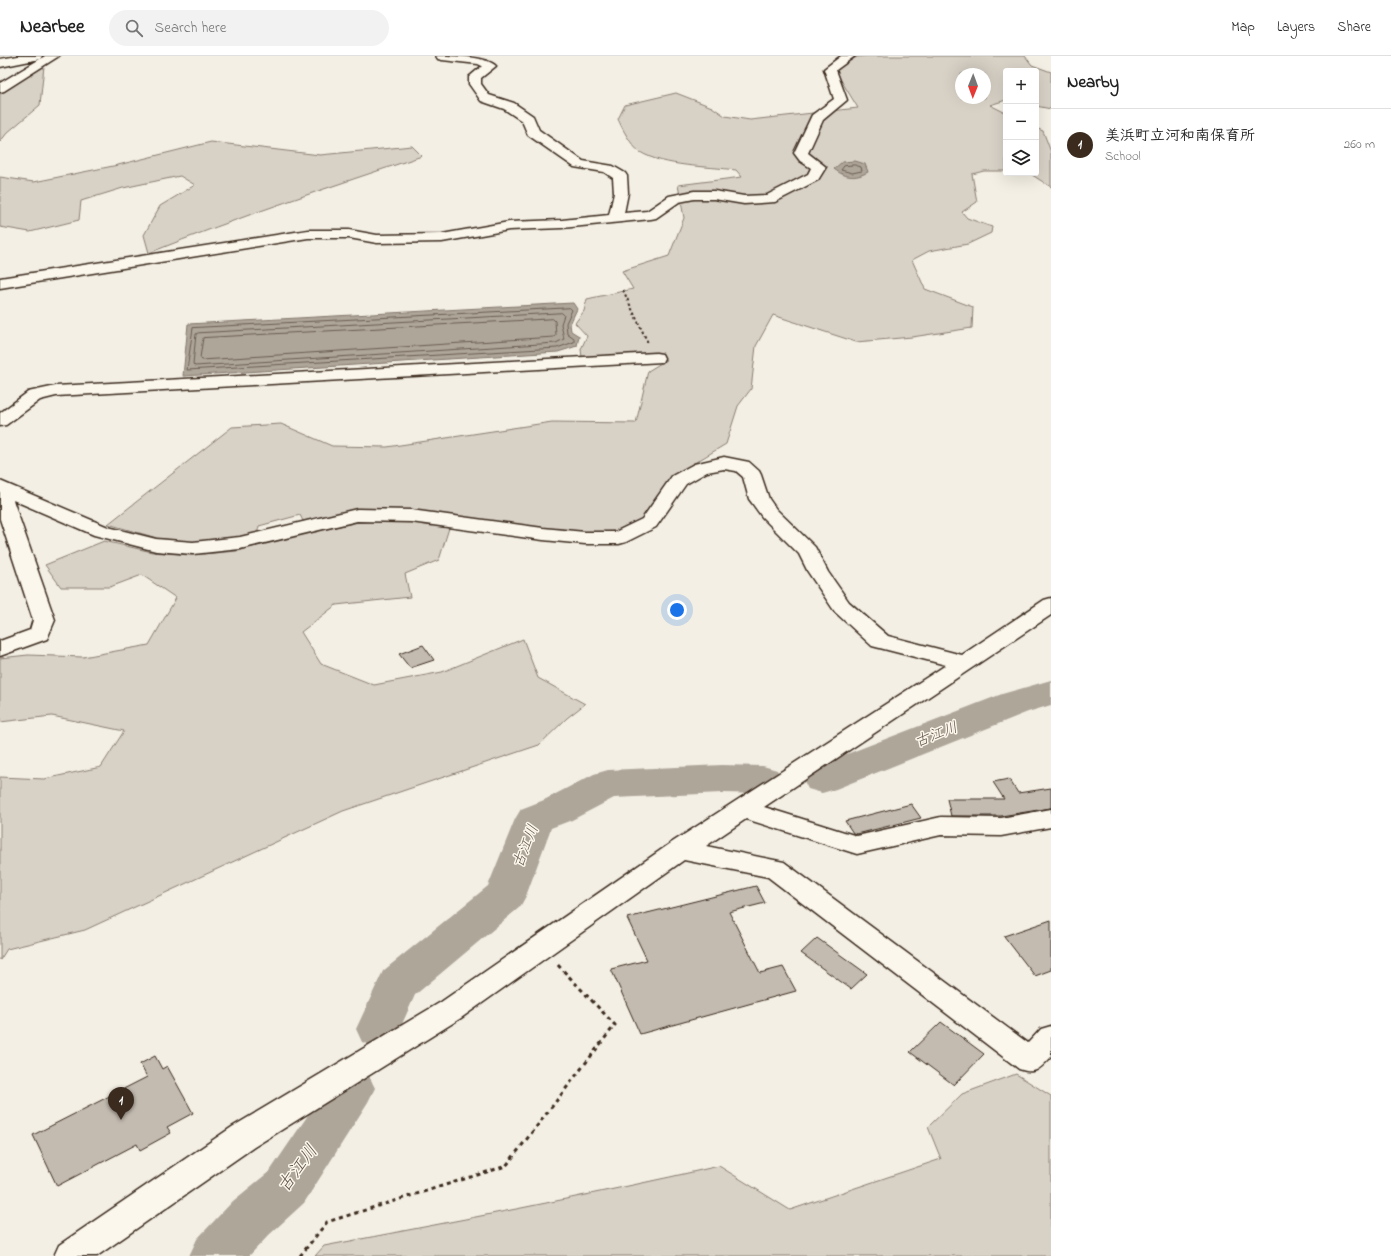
<!DOCTYPE html>
<meta charset="utf-8">
<style>
:root{--surface:#fff;--page:#f2f2f2;--text:#222;--muted:#767676;--line:#e0e0e0;--accent:#3b2a1e}
body{margin:0;font-family:"Indie Flower","Klee One",sans-serif;background:var(--page);color:var(--text)}
.controls{position:absolute;right:12px;top:12px;display:grid;overflow:hidden;border-radius:4px;box-shadow:0 4px 16px #0002}
.controls button{width:36px;height:36px;display:grid;place-items:center;padding:0;border:0;border-bottom:1px solid var(--line);background:var(--surface);color:var(--text);font:20px sans-serif}
.compass{position:absolute;left:955px;top:12px;width:36px;height:36px;border-radius:50%;background:var(--surface);box-shadow:0 4px 16px #0002;rotate:181deg}
.you{position:absolute;left:677px;top:554px;width:14px;height:14px;margin:-10px;border:3px solid #fff;border-radius:50%;background:#1a73e8;box-shadow:0 0 0 6px #1a73e833}
.badge{display:grid;place-items:center;width:26px;height:26px;border-radius:50%;background:var(--accent);color:#fff;font-size:13px;font-weight:700}
.pin{position:absolute;translate:-50% -33px;filter:drop-shadow(0 1px 2px #0008)}
.pin::after{content:'';position:absolute;top:21px;width:14px;height:12px;background:inherit;clip-path:polygon(0 0,100% 0,50% 100%)}
.list{margin:0;padding:0;list-style:none}
h2{display:flex;justify-content:space-between;align-items:center;height:52px;margin:0;padding:0 16px;font-size:17px}
h2 small{font-size:13px;font-weight:400;color:var(--muted)}
.list li{display:grid;grid-template-columns:26px 1fr auto;gap:12px;align-items:center;box-sizing:border-box;height:72px;padding:0 16px;border-top:1px solid var(--line)}
.list b{display:block;font-size:15px;white-space:nowrap}
.list p{margin:0;font-size:13px;white-space:nowrap;color:var(--muted)}
.list em{font-size:13px;font-style:normal;color:var(--muted)}
.icon{flex:none;width:22px;height:22px;fill:none;stroke:currentColor;stroke-width:2;stroke-linecap:round;stroke-linejoin:round}
.map{position:relative;flex:none;width:1051px;height:1200px;overflow:hidden}
header{display:flex;align-items:center;gap:24px;box-sizing:border-box;height:56px;padding:0 20px;background:var(--surface);border-bottom:1px solid var(--line)}
header strong{font-size:19px}
nav{display:flex;gap:22px;margin-inline-start:auto;font-size:14px}
.search{width:280px;height:36px;background:var(--page);display:flex;align-items:center;gap:10px;box-sizing:border-box;padding:0 14px;border-radius:22px;color:var(--muted);font-size:15px}
main{display:flex}
aside{flex:1;background:var(--surface)}
.map>svg:first-child{display:block}
.green{fill:#d8d1c6;stroke:#8a7e72;fill-rule:evenodd}
.water{fill:#afa69a;stroke:#817468}
.lines{fill:none;stroke-linecap:round;stroke-linejoin:round}
.shore{stroke:#695c50;stroke-width:1}
.river{fill:#afa69a;fill-rule:evenodd}
.building{fill:#c3bbb0;stroke:#3b2a1e}
.minor-casing{stroke:#3b2a1e;stroke-width:3}
.path-far1{stroke:#3b2a1e;stroke-width:2;stroke-dasharray:2.5 2.5;stroke-linecap:butt}
.path{stroke:#3b2a1e;stroke-width:3;stroke-dasharray:4 4;stroke-linecap:butt}
.minor{fill:#fbf7ec;fill-rule:evenodd}
.labels{text-anchor:middle;stroke-width:3;stroke-linejoin:round;paint-order:stroke}
.water-label{font-size:15px;font-style:italic;fill:#645549;stroke:#fbf7ec}
.near-water-label{font-size:18px;font-style:italic;fill:#645549;stroke:#fbf7ec}
</style>
<header>
<strong>Nearbee</strong>
<div class="search"><svg class="icon" aria-label="search" viewBox="0 0 24 24"><circle cx="10" cy="10" r="6"/><path d="M15 15l6 6"/></svg>Search here</div>
<nav><a>Map</a><a>Layers</a><a>Share</a></nav>
</header>
<main>
<div class="map">
<svg width="1051" height="1200" viewBox="0 0 1051 1200">
<rect width="100%" height="100%" fill="#f3efe4"/>
<filter id="ink" filterUnits="userSpaceOnUse"><feTurbulence type="fractalNoise" baseFrequency=".025" numOctaves="2"/><feDisplacementMap in="SourceGraphic" scale="8" xChannelSelector="R" yChannelSelector="G"/><feConvolveMatrix kernelMatrix="1 2 1 2 8 2 1 2 1" color-interpolation-filters="sRGB"/></filter>
<g filter="url(#ink)">
<path class="green" d="M 867,0 L 1025,0 L 1032,9 L 1051,16 L 1051,53 L 1036,50 L 1036,15 L 1006,15 L 1006,44 L 990,49 L 1006,57 L 1006,115 L 984,115 L 972,118 L 977,146 L 962,156 L 967,162 L 992,171 L 991,177 L 968,188 L 929,195 L 912,204 L 925,233 L 973,251 L 972,272 L 912,281 L 856,286 L 773,259 L 756,290 L 751,333 L 738,350 L 726,388 L 671,421 L 641,463 L 615,475 L 588,477 L 417,456 L 356,454 L 303,465 L 300,459 L 259,470 L 257,479 L 195,487 L 157,482 L 108,468 L 232,371 L 281,368 L 332,390 L 387,391 L 552,366 L 636,367 L 648,315 L 666,304 L 659,298 L 582,302 L 581,293 L 587,280 L 575,267 L 584,255 L 587,243 L 633,233 L 622,215 L 669,200 L 684,162 L 678,129 L 742,121 L 736,114 C 706,110 665,111 640,96 C 631,90 622,72 618,63 L 625,49 L 676,37 L 712,51 L 725,60 L 750,64 L 858,52 L 834,13 L 857,1 ZM 961,18 L 985,18 L 985,42 L 961,42 Z
M 44,10 L 40,49 L 7,77 L 0,86 L 0,38 Z
M 1036,72 L 1043,75 L 1051,96 L 1051,131 L 1029,117 L 1036,117 Z
M 211,86 L 320,99 L 412,90 L 422,100 C 330,131 238,161 149,197 L 144,179 L 160,150 L 195,129 L 180,120 L 123,132 L 81,145 L 79,164 L 30,176 L 0,171 L 0,121 L 34,126 L 118,109 Z
M 404,465 L 449,472 L 439,504 L 405,518 L 410,541 L 336,549 L 301,576 L 321,608 L 374,629 L 442,616 L 523,583 L 538,622 L 585,648 L 567,662 L 539,689 L 343,755 L 85,874 L 7,893 L 0,904 L 0,721 L 44,723 L 101,711 L 124,675 L 52,660 L 0,666 L 0,602 L 28,599 L 83,601 L 149,589 L 176,542 L 142,519 L 110,531 L 61,531 L 45,509 L 104,485 L 152,496 L 190,499 L 238,495 L 300,478 L 359,466 Z
M 1016,1018 L 1051,1040 L 1051,1200 L 315,1200 L 324,1190 C 456,1165 588,1140 719,1110 L 790,1154 L 941,1103 L 928,1071 L 962,1038 Z"/>
<path class="water" d="M 855,105 L 865,108 L 868,116 C 855,123 846,122 834,113 L 842,106 Z
M 573,247 L 577,253 L 570,268 L 571,275 L 579,280 L 577,290 L 558,296 L 183,320 L 188,268 Z"/>
<g class="lines">
<path class="shore" d="M 855,109 L 861,111 L 862,115 L 852,117 L 841,114 L 844,110 Z
M 570,252 L 572,254 L 566,267 L 567,277 L 574,282 L 574,286 L 557,292 L 187,314 L 193,272 Z
M 562,257 L 564,259 L 561,268 L 564,283 L 556,287 L 195,310 L 193,308 L 196,278 L 198,277 Z
M 553,263 L 555,265 L 556,279 L 554,281 L 202,304 L 200,302 L 203,282 Z"/>
<path class="river" d="M 1051,624 L 1051,649 L 1028,656 L 836,733 L 822,737 L 808,733 L 803,723 L 808,713 L 1002,638 Z
M 722,709 L 763,710 L 777,714 L 782,724 L 777,734 L 763,738 L 722,737 L 614,742 L 572,764 L 551,772 L 526,840 L 520,851 L 415,939 L 394,986 L 378,992 L 362,986 L 356,973 L 383,915 L 488,830 L 515,763 L 521,753 L 544,744 L 594,718 L 608,714 Z
M 352,1012 L 368,1018 L 375,1032 L 368,1046 L 304,1147 L 269,1179 L 249,1200 L 189,1200 L 197,1183 L 233,1145 L 270,1115 L 336,1018 Z"/>
</g>
<path class="building" d="M 423,589 L 434,604 L 410,612 L 399,598 Z
M 1009,723 L 1018,737 L 1051,732 L 1051,752 L 1001,760 L 951,760 L 947,743 L 1004,743 L 993,726 Z
M 911,748 L 921,762 L 857,778 L 853,777 L 845,765 Z
M 756,830 L 765,847 L 729,856 L 760,917 L 783,911 L 796,935 L 640,978 L 611,913 L 647,904 L 627,862 Z
M 1051,864 L 1051,914 L 1035,920 L 1004,880 Z
M 817,882 L 867,918 L 851,933 L 801,897 Z
M 941,966 L 984,998 L 954,1029 L 910,996 Z
M 155,1000 L 162,1013 L 167,1010 L 193,1057 L 167,1071 L 171,1077 L 140,1094 L 137,1088 L 57,1130 L 33,1079 L 147,1021 L 140,1008 Z"/>
<g class="lines">
<g class="minor-casing">
<path id="minor" d="M 18,0 L 42,0 L 40,3 L 0,11 L 0,3 Z
M 45,0 L 59,0 L 4,35 L 0,36 L 0,27 Z
M 436,0 C 452,0 486,0 496,10 L 481,22 L 481,28 L 489,39 L 514,47 L 533,60 L 539,74 L 583,105 L 613,110 L 625,117 L 627,120 L 628,137 L 624,157 L 647,155 L 669,140 L 694,135 L 714,135 L 744,140 L 767,139 L 808,118 L 811,112 L 800,105 L 794,97 L 812,59 L 834,43 L 824,13 L 841,0 L 855,0 L 836,14 L 847,44 L 823,64 L 808,97 L 826,111 L 818,124 L 775,146 L 744,148 L 714,143 L 694,143 L 679,146 L 656,162 L 651,163 L 562,172 L 509,174 L 442,186 L 377,187 L 349,182 L 308,182 L 0,232 L 0,222 L 308,174 L 349,174 L 377,179 L 442,178 L 509,166 L 562,164 L 609,159 L 614,137 L 613,122 L 604,116 L 574,111 L 528,79 L 522,65 L 504,53 L 481,45 L 469,28 L 469,21 L 482,10 L 478,8 L 442,4 L 438,3 Z
M 656,297 L 662,298 L 664,302 L 662,306 L 56,340 L 40,344 L 6,369 L 0,370 L 0,357 L 28,336 L 56,330 Z
M 724,401 L 749,406 L 759,415 L 761,419 L 769,443 L 776,453 L 815,491 L 828,516 L 849,546 L 888,580 L 962,599 L 1044,544 L 1051,542 L 1051,559 L 764,751 L 857,780 L 941,761 L 1001,762 L 1051,753 L 1051,771 L 1001,780 L 941,779 L 857,798 L 746,763 L 706,790 L 784,806 L 1028,987 L 1041,973 L 1051,970 L 1051,1001 C 1039,1013 1036,1019 1019,1013 L 768,821 L 684,804 L 461,962 L 254,1091 L 97,1200 L 54,1200 L 59,1189 L 232,1071 L 441,946 L 671,787 L 946,609 L 872,590 L 835,556 L 808,516 L 799,498 L 762,461 L 752,447 L 749,443 L 743,421 L 736,415 L 724,413 L 707,416 L 686,428 L 656,471 L 626,486 L 619,488 L 585,488 L 543,484 L 411,466 L 357,465 L 240,493 L 193,498 L 156,495 L 94,479 L 13,444 L 55,564 L 47,583 L 0,600 L 0,585 L 30,574 L 33,564 L 0,463 L 0,425 L 108,471 L 156,483 L 193,486 L 240,481 L 357,453 L 411,454 L 543,472 L 585,476 L 615,476 L 642,463 L 672,420 L 694,408 Z"/>
</g>
<path class="path-far1" d="M 623,234 L 648,287"/>
<path class="path" d="M 300,1200 L 327,1166 L 506,1110 L 615,969 L 556,907"/>
<use href="#minor" class="minor"/>
</g>
</g>
<g class="labels">
<g class="water-label">
<text transform="translate(936 678) rotate(-21)" y="5">古江川</text>
<text transform="translate(525 790) rotate(-68)" y="5">古江川</text>
</g>
<g class="near-water-label">
<text transform="translate(297 1112) rotate(-53)" y="6">古江川</text>
</g>
</g>
</svg>
<div class="controls">
<button>+</button>
<button>−</button>
<button><svg class="icon" aria-label="layers" viewBox="0 0 24 24"><path d="M12 4l9 5-9 5-9-5zM3 14l9 5 9-5"/></svg></button>
</div>
<svg class="compass" viewBox="-18 -18 36 36"><path d="M0-13l5 13h-10z" fill="#e53935"/><path d="M0 13l5-13h-10z" fill="#767676"/></svg>
<div class="you"></div>
<div class="pin badge" style="left:121px;top:1064px">1</div>
</div>
<aside>
<h2>Nearby<small></small></h2>
<ul class="list">
<li><span class="badge">1</span><div><b>美浜町立河和南保育所</b><p>School</p></div><em>260 m</em></li>
</ul>
</aside>
</main>
